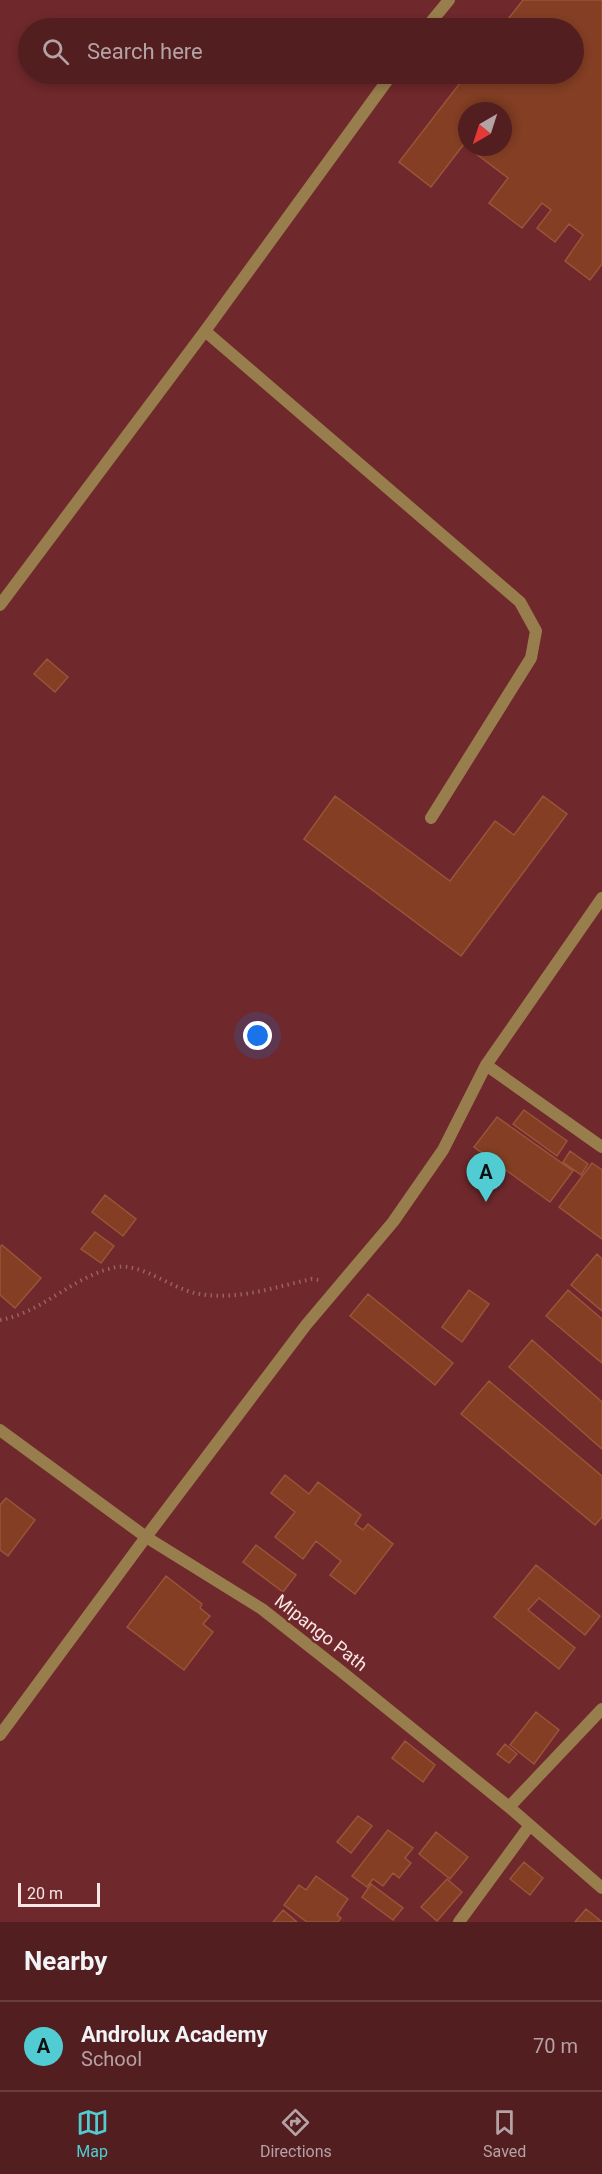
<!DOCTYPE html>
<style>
:root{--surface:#531e20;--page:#5c2b2d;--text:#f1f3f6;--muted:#b5a2a5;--line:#693c3e;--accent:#51ccd3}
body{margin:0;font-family:Roboto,sans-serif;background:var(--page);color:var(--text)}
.compass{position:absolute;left:458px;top:102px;width:54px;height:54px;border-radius:50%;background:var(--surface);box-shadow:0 3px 9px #0003;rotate:219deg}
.scale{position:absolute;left:18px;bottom:15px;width:82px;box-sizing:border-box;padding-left:6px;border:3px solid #f9e7e6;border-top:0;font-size:16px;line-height:21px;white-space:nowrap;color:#f9e7e6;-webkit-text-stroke:4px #6f282b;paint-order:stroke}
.you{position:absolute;left:258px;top:1036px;width:21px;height:21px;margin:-15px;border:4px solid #fff;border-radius:50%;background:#1a73e8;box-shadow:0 0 0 9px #1a73e833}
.badge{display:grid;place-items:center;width:39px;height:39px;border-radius:50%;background:var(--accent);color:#111;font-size:20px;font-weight:700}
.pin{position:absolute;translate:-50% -50px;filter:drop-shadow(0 2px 3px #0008)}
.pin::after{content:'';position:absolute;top:32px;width:21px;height:18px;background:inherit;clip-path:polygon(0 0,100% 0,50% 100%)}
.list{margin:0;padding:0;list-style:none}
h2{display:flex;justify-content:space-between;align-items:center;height:78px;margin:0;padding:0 24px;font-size:26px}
h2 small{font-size:20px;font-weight:400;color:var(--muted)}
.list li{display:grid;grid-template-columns:39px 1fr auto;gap:18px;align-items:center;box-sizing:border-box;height:90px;padding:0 24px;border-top:2px solid var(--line)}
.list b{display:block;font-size:22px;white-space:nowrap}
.list p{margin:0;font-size:20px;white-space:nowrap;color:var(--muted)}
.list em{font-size:20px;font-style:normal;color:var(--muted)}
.icon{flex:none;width:33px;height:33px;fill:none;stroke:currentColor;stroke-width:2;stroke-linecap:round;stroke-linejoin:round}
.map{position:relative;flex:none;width:602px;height:1922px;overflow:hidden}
.search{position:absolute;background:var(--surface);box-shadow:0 3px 9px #0003;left:18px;right:18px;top:18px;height:66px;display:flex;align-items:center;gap:15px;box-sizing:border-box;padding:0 21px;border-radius:33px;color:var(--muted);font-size:22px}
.sheet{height:168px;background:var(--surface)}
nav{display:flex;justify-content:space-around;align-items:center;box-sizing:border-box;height:84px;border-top:2px solid var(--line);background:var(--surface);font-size:16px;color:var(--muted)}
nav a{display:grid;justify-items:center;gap:3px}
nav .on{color:var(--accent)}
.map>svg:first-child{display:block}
.building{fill:#833e23;stroke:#9a543a;stroke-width:1.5}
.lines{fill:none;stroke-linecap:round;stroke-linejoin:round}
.path{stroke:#996264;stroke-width:4;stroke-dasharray:1.5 4.5;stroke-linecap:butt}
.service{stroke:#987d4d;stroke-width:12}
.minor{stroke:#987d4d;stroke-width:12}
.labels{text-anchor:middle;stroke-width:5;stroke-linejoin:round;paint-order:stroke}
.street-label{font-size:18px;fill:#f9e7e6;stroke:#6f282b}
</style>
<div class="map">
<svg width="602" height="1922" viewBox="0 0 602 1922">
<rect width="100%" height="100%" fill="#6f282b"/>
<path class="building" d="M 523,0 L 602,0 L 602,264 L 590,280 L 565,261 L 583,235 L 569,224 L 555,242 L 537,228 L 551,210 L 542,203 L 522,228 L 489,203 L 508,178 L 467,147 L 503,147 L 503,111 L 467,111 L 467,147 L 464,144 L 431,187 L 399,162 L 467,74 L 574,74 L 574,28 L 501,28 Z
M 47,659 L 68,677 L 55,692 L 34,674 Z
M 335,796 L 450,881 L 495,821 L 514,835 L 543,796 L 567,814 L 461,956 L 304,839 Z
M 524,1110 L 567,1141 L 557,1156 L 513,1124 Z
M 497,1117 L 573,1171 L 550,1202 L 474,1147 Z
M 570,1151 L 588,1164 L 581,1175 L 563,1162 Z
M 592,1163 L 602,1170 L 602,1239 L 559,1207 Z
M 105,1195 L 136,1219 L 123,1236 L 92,1212 Z
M 95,1232 L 114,1246 L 101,1263 L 81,1249 Z
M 2,1245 L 41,1278 L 15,1308 L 0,1295 L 0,1247 Z
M 597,1254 L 602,1259 L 602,1311 L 571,1285 Z
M 469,1290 L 489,1304 L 462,1342 L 442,1327 Z
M 568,1290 L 602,1319 L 602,1363 L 546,1316 Z
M 368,1294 L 453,1363 L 435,1385 L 350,1316 Z
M 532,1340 L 602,1402 L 602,1449 L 509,1367 Z
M 489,1381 L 602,1476 L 602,1517 L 595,1525 L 461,1414 Z
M 285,1475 L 309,1494 L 318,1482 L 361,1515 L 355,1524 L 363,1530 L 368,1524 L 393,1544 L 355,1594 L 330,1575 L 341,1561 L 316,1541 L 303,1559 L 275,1537 L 295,1512 L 271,1493 Z
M 6,1498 L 35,1520 L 8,1556 L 0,1550 L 0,1505 Z
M 256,1545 L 296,1575 L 283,1592 L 243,1562 Z
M 536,1565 L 600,1616 L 585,1635 L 539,1598 L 528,1610 L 575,1648 L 559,1669 L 494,1617 Z
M 166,1576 L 202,1604 L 200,1608 L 210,1616 L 203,1624 L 213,1632 L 184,1670 L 127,1627 Z
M 536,1712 L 559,1730 L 534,1764 L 510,1745 Z
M 405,1741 L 435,1765 L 423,1782 L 392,1758 Z
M 505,1744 L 517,1754 L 509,1763 L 497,1754 Z
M 358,1816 L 372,1826 L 351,1853 L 337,1842 Z
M 388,1830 L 413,1848 L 405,1858 L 411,1863 L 399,1878 L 393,1873 L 383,1886 L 373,1879 L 367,1887 L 352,1876 Z
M 436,1832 L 468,1857 L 450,1879 L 419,1854 Z
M 524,1862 L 543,1878 L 530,1895 L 510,1879 Z
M 316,1876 L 348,1899 L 337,1915 L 341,1918 L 338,1922 L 307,1922 L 284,1905 L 299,1885 L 306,1890 Z
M 447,1879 L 462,1892 L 437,1921 L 421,1907 Z
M 371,1884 L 403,1908 L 393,1920 L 362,1897 Z
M 586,1909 L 602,1922 L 575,1922 Z
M 283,1910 L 297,1922 L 273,1922 Z"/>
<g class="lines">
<path class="path" d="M 0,1320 C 42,1313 74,1275 117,1267 C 141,1263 171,1288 195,1293 C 235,1302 273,1287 312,1279 L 319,1280"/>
<path class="service" d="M 426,28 L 449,0
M 205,331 L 520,602 L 536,631 L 531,658 L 431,818
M 0,605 L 205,331 L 392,74"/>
<path class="minor" d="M 486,1065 L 602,1147
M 0,1430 L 146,1537 L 262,1609 L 342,1672 L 509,1807 L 602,1888
M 0,1735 L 146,1537 L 306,1325 L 393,1222 L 443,1150 L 486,1065 L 602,898
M 509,1807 L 602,1709
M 459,1922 L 530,1825"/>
</g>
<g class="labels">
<g class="street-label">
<text transform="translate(321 1633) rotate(38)" y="6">Mipango Path</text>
</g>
</g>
</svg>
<svg class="compass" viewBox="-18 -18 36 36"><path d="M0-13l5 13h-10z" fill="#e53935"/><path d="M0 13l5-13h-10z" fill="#b5a2a5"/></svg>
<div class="scale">20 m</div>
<div class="you"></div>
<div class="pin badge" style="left:486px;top:1202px">A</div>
<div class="search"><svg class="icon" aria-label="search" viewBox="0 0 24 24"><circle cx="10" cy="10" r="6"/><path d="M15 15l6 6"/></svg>Search here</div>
</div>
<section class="sheet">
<h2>Nearby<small></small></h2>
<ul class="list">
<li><span class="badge">A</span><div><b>Androlux Academy</b><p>School</p></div><em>70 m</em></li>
</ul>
</section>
<nav>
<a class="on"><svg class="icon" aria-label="map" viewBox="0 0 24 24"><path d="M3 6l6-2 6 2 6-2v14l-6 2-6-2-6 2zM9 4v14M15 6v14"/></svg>Map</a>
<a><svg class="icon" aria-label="directions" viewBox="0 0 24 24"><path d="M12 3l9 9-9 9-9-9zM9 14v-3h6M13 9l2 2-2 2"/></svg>Directions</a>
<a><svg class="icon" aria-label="saved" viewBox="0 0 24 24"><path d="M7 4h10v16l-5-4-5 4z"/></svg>Saved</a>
</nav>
